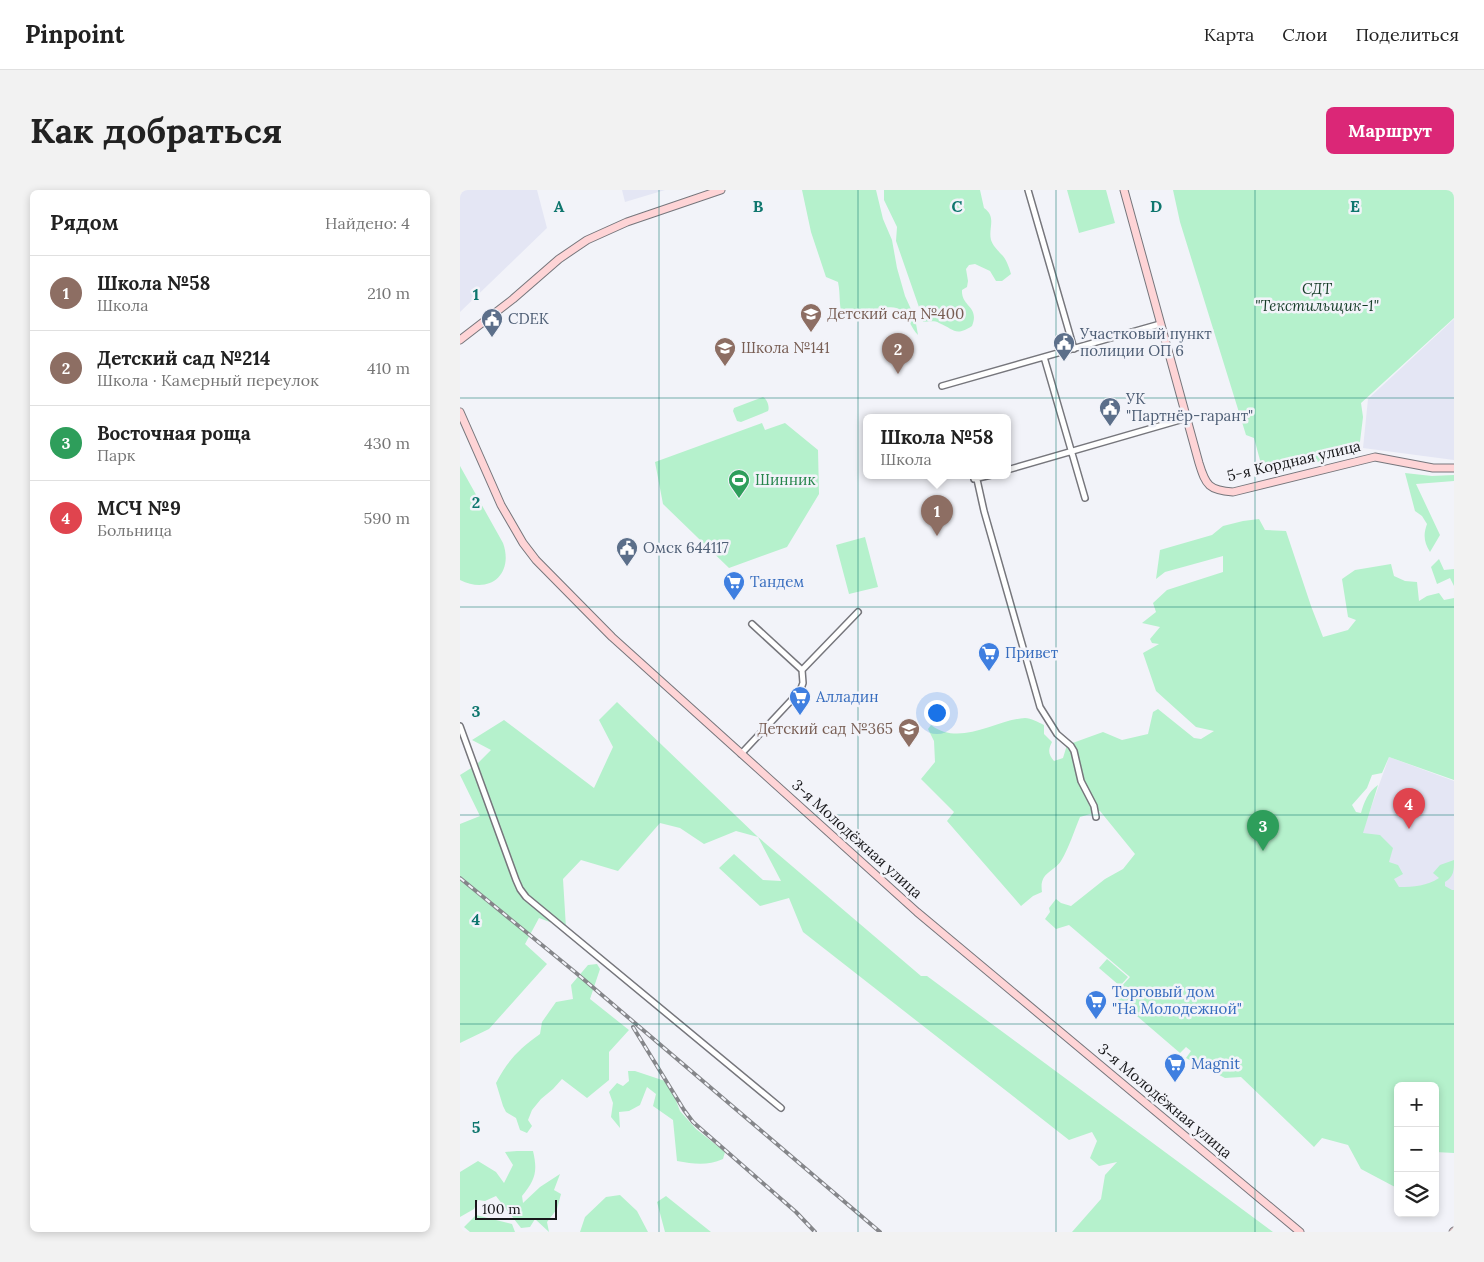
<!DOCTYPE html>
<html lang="ru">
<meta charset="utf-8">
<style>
:root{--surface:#fff;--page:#f2f2f2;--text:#222;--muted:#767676;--line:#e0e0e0;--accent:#db2777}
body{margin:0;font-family:Lora,serif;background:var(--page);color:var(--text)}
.controls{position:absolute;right:15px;bottom:15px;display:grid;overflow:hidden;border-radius:8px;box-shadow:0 2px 8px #0003}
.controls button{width:45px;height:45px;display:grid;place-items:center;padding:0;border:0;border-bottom:1px solid var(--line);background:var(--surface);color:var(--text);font:25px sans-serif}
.scale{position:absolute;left:15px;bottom:12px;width:82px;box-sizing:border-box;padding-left:5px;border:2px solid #18181b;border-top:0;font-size:14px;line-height:18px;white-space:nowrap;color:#18181b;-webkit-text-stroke:4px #f2f3f9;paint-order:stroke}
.you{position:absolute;left:476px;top:522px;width:18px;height:18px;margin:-12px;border:4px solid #fff;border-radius:50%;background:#1a73e8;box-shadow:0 0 0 8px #1a73e833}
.badge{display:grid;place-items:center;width:32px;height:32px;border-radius:50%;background:var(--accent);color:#fff;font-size:16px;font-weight:700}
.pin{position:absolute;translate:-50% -41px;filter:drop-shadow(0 1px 2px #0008)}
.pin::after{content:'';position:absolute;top:26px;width:18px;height:15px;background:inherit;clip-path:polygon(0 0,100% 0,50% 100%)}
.popup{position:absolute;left:403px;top:224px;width:148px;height:65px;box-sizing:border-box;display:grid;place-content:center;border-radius:8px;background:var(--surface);filter:drop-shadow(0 1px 4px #0005);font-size:16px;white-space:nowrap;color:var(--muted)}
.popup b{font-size:19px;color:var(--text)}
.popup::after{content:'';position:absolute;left:50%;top:100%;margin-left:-10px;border:10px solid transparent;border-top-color:var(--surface)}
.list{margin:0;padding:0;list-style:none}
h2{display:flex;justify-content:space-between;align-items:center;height:65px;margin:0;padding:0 20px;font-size:21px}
h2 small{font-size:16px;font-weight:400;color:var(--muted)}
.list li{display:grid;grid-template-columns:32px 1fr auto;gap:15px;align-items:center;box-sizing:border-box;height:75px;padding:0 20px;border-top:1px solid var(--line)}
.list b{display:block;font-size:19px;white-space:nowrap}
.list p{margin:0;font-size:16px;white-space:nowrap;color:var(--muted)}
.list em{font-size:16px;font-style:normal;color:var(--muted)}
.icon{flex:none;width:28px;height:28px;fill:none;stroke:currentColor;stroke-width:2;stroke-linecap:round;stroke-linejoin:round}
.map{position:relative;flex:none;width:994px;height:1042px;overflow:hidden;border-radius:8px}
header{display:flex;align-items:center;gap:30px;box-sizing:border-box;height:70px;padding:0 25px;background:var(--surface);border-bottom:1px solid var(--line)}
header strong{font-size:24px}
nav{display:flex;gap:28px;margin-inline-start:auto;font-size:18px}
.intro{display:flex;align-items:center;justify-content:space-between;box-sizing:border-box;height:120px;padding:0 30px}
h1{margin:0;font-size:35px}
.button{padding:12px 22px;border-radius:8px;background:var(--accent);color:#fff;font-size:18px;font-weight:700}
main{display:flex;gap:30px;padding:0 30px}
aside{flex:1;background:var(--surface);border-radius:8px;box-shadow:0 2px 8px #0003}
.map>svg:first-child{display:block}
.built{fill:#e4e6f4}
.green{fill:#b5f1cc}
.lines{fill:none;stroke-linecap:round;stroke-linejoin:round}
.minor-casing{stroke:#76767c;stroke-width:8}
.secondary-casing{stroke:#76767c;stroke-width:9}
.minor{stroke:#fff;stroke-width:5}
.secondary{stroke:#fed4d6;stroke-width:7}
.rail-casing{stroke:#85868a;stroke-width:4}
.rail{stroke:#f2f3f9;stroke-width:2;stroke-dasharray:5.5;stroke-linecap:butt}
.grid{fill:none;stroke:#0f766e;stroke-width:1;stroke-opacity:0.55}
.labels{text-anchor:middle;stroke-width:5;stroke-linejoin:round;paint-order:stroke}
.park-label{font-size:15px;font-style:italic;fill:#163c28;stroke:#f2f3f9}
.education-label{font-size:15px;fill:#785e54;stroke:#f2f3f9;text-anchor:start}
.service-label{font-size:15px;fill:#4e5e75;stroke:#f2f3f9;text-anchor:start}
.street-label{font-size:15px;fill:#18181b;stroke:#f2f3f9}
.leisure-label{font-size:15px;fill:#27864d;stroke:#f2f3f9;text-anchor:start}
.shop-label{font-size:15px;fill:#366cbe;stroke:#f2f3f9;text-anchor:start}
.grid-label{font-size:16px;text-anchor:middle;font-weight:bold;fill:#0f766e;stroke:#f2f3f9;stroke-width:5;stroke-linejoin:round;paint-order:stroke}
</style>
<header>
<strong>Pinpoint</strong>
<nav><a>Карта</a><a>Слои</a><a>Поделиться</a></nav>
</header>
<div class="intro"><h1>Как добраться</h1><a class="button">Маршрут</a></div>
<main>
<aside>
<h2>Рядом<small>Найдено: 4</small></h2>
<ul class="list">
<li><span class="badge" style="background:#8d6e63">1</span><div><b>Школа №58</b><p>Школа</p></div><em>210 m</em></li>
<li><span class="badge" style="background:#8d6e63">2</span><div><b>Детский сад №214</b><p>Школа · Камерный переулок</p></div><em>410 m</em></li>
<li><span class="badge" style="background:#2e9e5b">3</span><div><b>Восточная роща</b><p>Парк</p></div><em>430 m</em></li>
<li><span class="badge" style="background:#e0444e">4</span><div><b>МСЧ №9</b><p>Больница</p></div><em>590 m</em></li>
</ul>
</aside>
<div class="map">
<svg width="994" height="1042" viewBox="0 0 994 1042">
<rect width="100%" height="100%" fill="#f2f3f9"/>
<path class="built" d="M 0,0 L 77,0 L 87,38 L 0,122 Z
M 162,0 L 205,0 L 165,12 Z
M 994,129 L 994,270 L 903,258 L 908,209 Z
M 929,567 L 994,591 L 994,725 L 886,688 Z"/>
<path class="green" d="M 416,0 L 423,29 L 432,50 L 437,78 L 445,106 L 455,128 L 458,145 C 451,138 448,126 440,120 C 431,111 396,127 384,130 C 378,117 381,106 378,92 L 366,87 L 351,42 L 342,0 Z
M 424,0 L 520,0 L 524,18 C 537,27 528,38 531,50 C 533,56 537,59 540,63 C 546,68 549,77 551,84 L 542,91 L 536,91 L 530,81 L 515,74 L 509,75 L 506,79 L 508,91 L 507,97 L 502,100 C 501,117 520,116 512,136 C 495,147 494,139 479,133 C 474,130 468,132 463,132 L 460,120 L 436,51 L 437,37 L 424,10 Z
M 607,0 L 646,0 L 655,33 L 619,43 Z
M 713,0 L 994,0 L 994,128 L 901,213 L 903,227 L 899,260 L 895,263 L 804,285 L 794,248 L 786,245 L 720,32 Z
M 303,207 C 307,209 310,217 308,221 L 281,232 L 277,231 L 273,221 L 274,218 Z
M 302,233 L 305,240 L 325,233 L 358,260 L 359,304 L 327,357 L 269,378 L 203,314 L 195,272 Z
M 0,276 L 43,353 C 54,384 30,405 0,390 Z
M 945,283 L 972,286 L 994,285 L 994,291 L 956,294 L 980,345 L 970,362 C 964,352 963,345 967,334 L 962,326 L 955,321 Z
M 799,329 L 805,340 L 826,341 L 851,416 L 863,447 L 888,440 L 896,430 L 888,427 L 882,389 L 895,380 L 931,374 L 934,386 L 945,391 L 957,392 L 959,411 L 967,406 L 979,403 L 984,410 L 994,408 L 994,590 L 929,567 L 922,583 L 912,585 L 907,598 L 892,615 L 896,622 L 901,623 C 904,612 908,602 918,595 L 903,643 L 920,645 L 933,658 L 929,672 L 938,675 L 943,684 L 934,689 L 939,697 C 954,697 967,696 979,688 L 973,683 L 980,675 L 994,670 C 994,680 994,687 985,692 L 985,696 L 992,700 L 994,700 L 994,963 L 975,962 L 975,896 L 938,896 L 938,996 L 935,997 L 901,979 L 888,955 L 862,948 L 854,957 L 781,887 L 765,888 L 726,868 L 731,861 L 726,857 L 720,863 L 656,808 L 660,798 L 670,787 L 609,735 L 596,739 L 585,729 L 590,722 L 589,718 L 596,709 L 601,713 L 611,716 L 645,689 L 663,679 L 675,664 L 640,621 L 620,627 C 614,641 609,658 601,671 C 593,683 579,682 582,702 L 573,706 L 561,716 L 487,631 L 494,622 L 461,589 L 475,572 L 474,551 L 468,539 L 471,535 C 500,557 535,530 565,528 C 571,528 578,532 584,535 L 584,544 L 592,552 C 588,560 588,564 594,571 L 603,568 L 607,555 L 643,542 L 662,550 L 688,544 L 693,522 L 698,519 L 734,548 L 741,549 L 754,541 L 736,537 L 696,501 L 683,463 L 699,454 L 692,453 L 690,449 L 700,437 L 682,433 L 696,422 L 693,413 L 707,400 L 763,382 L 763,366 L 705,382 L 696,389 L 700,360 L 752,345 L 763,336 L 783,331 Z
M 405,347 L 418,397 L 389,404 L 376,355 Z
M 979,369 L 984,380 L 994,379 L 994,396 L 990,388 L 977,394 L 971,377 Z
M 157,512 L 298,647 L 461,786 L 467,786 L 813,1042 L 612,1042 L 641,1009 L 645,985 L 657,972 L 639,976 L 630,968 L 637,951 L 632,942 L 609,950 L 343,742 L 329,708 L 300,716 L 259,678 L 274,664 L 303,690 L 321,691 L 298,647 L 276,641 L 244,654 L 220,638 L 200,633 L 158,681 L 121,670 L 103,689 L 106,738 L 79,728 L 65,754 L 87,774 L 29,839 L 0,853 L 0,634 L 20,626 L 0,585 L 16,575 L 31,560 L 12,550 L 44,530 L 134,598 L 153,557 L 139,530 Z
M 647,769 L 668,787 L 660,796 L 639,778 Z
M 137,774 L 140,779 L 130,809 L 169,840 L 149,862 L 149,890 L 127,908 L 102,889 L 93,899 L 81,909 L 72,920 L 68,930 L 72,936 L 67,943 L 60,940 L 56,928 L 46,922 L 43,916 L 36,893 C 48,870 59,859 80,844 L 82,832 L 96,812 L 113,809 L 111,795 L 128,775 Z
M 168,881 L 175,881 L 205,891 L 215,908 L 220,921 L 236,939 L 265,962 L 263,969 C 247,976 234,974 217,971 L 213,930 L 193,916 L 196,904 L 187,897 L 180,915 L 169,921 L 159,922 L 160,938 L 151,927 L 153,913 L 149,902 L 157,893 L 163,896 L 169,891 Z
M 57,961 L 73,961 C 78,982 75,990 62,1006 L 63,1013 L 80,997 L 100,984 L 94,1000 L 101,1004 L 97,1019 L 87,1032 L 89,1042 L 75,1029 L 70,1037 L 61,1038 L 36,1006 L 25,1011 L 18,1010 L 14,1019 L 0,1027 L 0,982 L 18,971 L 36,982 L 44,993 L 53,975 L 45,962 Z
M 160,1005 L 177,1021 L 188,1042 L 120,1042 L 125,1027 L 146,1007 Z
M 206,1006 L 251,1042 L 205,1042 L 197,1012 Z
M 16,1025 L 52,1034 L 55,1042 L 10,1042 L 4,1037 Z"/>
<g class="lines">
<g class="minor-casing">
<path id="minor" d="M 568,0 L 614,159
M 584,167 L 625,308
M 482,196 L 700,134
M 547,280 L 727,228
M 516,285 L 524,321 L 580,517 L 597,544 L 611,556 L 614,561 L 621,591 L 634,616 L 636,627
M 514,289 L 531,285
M 342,480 L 398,422
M 0,536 L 56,690 L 60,699 L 66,707 L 321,918
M 281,564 L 340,501 L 343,493 L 342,480 L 292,434"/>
</g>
<g class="secondary-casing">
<path id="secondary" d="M 664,0 L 739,273 C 746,296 749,300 773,302 L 915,267 L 973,278 L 994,278
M 0,150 L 53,109 L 99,69 L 127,50 L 167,32 L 261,0
M 0,222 L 41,315 L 63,353 L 76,370 L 152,447 L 457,722 L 840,1042
M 993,1042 L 994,1041"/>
</g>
<use href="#minor" class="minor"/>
<use href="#secondary" class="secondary"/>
<g class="rail-casing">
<path id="rail" d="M 0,688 L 115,782 L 420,1042
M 173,837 L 224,920 L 233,932 L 336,1022 L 355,1042"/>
</g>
<use href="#rail" class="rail"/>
</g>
<path class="grid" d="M 199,0 L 199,1042M 398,0 L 398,1042M 596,0 L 596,1042M 795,0 L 795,1042M 0,208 L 994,208M 0,417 L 994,417M 0,625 L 994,625M 0,834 L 994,834"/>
<defs>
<g id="school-pin" transform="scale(1.125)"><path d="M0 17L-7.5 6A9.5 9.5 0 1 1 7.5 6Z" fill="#8d6e63" stroke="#f2f3f9"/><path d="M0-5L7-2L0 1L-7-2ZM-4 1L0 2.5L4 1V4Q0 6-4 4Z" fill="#fff"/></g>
<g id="civic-pin" transform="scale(1.125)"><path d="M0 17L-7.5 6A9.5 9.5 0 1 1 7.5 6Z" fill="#5c6f8a" stroke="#f2f3f9"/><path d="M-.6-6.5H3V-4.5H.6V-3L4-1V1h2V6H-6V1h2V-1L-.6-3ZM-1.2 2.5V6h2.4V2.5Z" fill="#fff"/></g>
<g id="stadium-pin" transform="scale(1.125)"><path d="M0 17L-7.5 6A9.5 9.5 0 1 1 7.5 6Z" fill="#2e9e5b" stroke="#f2f3f9"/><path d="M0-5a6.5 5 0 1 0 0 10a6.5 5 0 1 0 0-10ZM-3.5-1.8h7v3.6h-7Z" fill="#fff"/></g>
<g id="supermarket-pin" transform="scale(1.125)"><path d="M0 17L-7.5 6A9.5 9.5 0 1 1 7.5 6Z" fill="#3f7fe0" stroke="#f2f3f9"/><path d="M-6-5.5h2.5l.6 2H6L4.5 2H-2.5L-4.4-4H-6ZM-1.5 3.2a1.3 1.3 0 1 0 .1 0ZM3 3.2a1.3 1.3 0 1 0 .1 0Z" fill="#fff"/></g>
</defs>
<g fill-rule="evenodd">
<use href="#school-pin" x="351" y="124"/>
<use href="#civic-pin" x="32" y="129"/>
<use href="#civic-pin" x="604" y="153"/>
<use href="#school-pin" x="265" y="158"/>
<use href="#civic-pin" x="650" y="218"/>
<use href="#stadium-pin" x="279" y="290"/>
<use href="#civic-pin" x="167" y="358"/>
<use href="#supermarket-pin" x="274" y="392"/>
<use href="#supermarket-pin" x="529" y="463"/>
<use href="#supermarket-pin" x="340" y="507"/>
<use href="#school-pin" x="449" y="539"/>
<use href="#supermarket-pin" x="636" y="811"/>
<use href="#supermarket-pin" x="715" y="874"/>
</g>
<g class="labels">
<g class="park-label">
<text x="857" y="104">СДТ<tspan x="857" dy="17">"Текстильщик-1"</tspan></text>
</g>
<g class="education-label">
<text x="367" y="129">Детский сад №400</text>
<text x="281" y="163">Школа №141</text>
<text x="433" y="544" text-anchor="end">Детский сад №365</text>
</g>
<g class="service-label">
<text x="48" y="134">CDEK</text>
<text x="620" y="149">Участковый пункт<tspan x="620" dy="17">полиции ОП 6</tspan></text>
<text x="666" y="214">УК<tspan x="666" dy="17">"Партнёр-гарант"</tspan></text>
<text x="183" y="363">Омск 644117</text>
</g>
<g class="street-label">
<text transform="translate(834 271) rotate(-13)" y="5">5-я Кордная улица</text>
<text transform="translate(397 649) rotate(42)" y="5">3-я Молодёжная улица</text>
<text transform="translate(705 911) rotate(40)" y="5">3-я Молодёжная улица</text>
</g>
<g class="leisure-label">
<text x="295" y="295">Шинник</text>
</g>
<g class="shop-label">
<text x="290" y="397">Тандем</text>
<text x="545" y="468">Привет</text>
<text x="356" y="512">Алладин</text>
<text x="652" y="807">Торговый дом<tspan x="652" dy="17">"На Молодежной"</tspan></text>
<text x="731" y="879">Magnit</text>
</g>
</g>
<g class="grid-label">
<text x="99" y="22">A</text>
<text x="298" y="22">B</text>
<text x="497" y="22">C</text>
<text x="696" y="22">D</text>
<text x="895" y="22">E</text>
<text x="16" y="110">1</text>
<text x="16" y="318">2</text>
<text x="16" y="527">3</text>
<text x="16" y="735">4</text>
<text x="16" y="943">5</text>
</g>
</svg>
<div class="controls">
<button>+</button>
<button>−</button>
<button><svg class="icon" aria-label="layers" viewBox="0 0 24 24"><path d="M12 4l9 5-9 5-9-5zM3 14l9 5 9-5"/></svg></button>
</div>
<div class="scale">100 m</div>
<div class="you"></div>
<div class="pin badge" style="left:477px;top:346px;background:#8d6e63">1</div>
<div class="popup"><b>Школа №58</b>Школа</div>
<div class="pin badge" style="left:438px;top:184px;background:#8d6e63">2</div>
<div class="pin badge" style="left:803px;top:661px;background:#2e9e5b">3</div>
<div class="pin badge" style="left:949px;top:639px;background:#e0444e">4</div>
</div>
</main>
